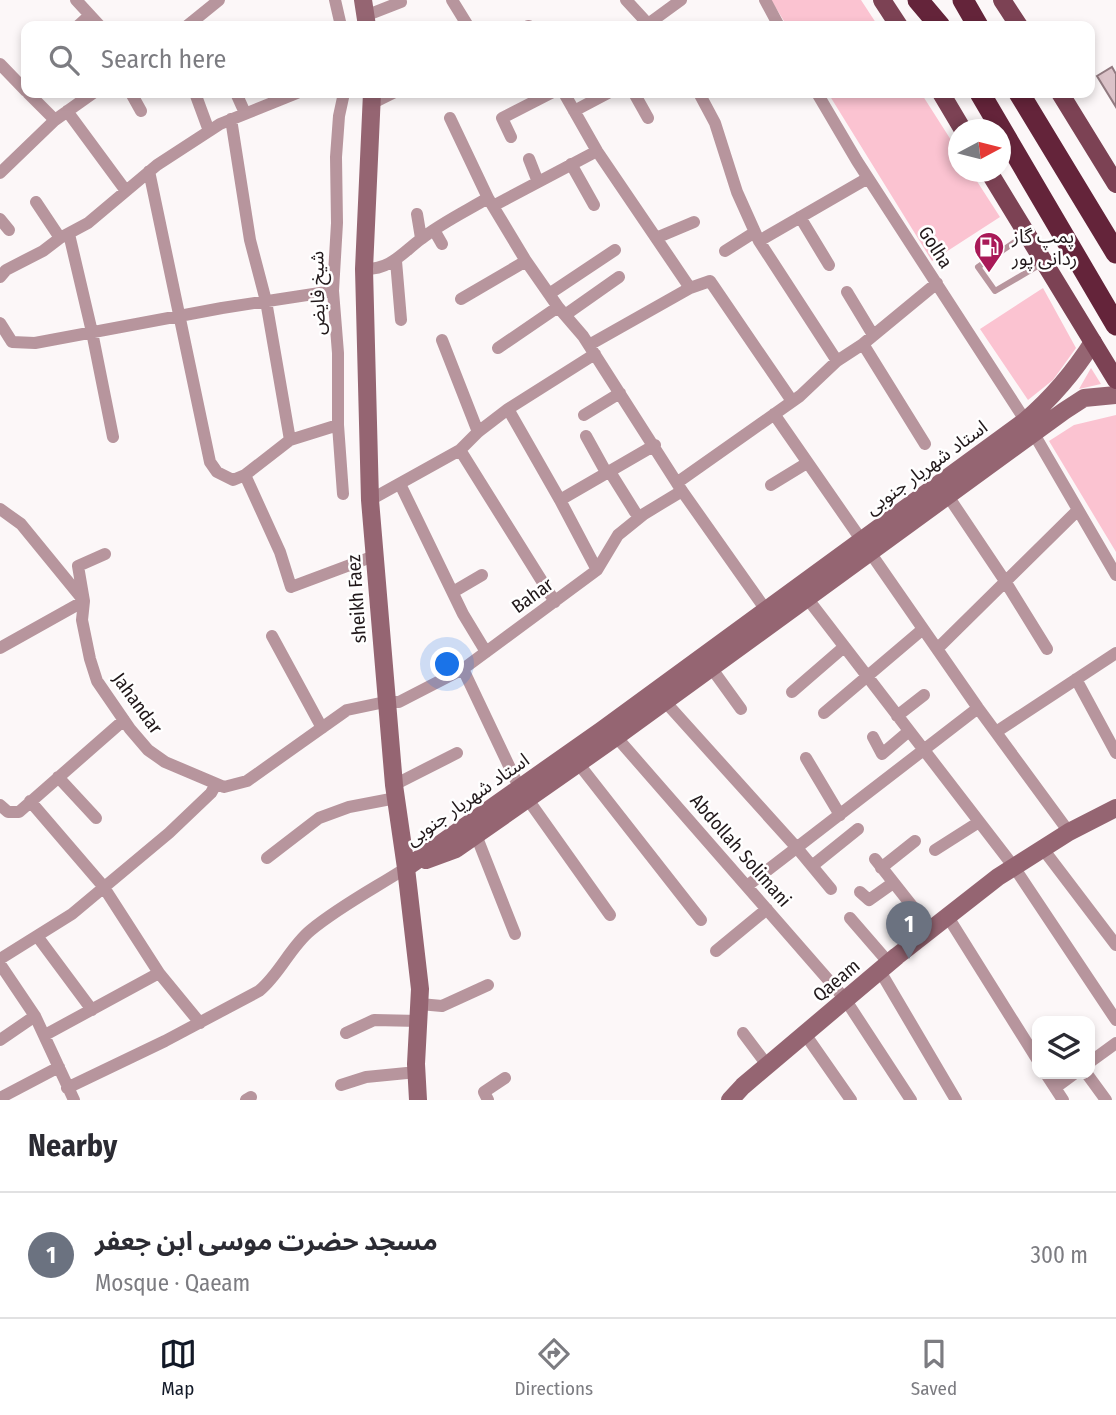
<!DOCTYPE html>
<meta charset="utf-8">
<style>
:root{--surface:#fff;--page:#f7f7f7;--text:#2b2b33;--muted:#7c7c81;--line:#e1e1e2;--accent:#111827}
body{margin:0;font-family:"Fira Sans Condensed","Noto Sans Arabic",sans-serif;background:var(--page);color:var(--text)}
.controls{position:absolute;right:21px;bottom:21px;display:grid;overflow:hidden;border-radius:14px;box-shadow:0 4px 10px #0003}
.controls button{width:63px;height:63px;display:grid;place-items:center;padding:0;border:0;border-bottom:2px solid var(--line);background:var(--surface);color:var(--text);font:35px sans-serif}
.compass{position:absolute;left:948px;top:119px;width:63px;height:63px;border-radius:50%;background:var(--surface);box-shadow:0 4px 10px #0003;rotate:83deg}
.you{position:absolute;left:448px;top:665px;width:24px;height:24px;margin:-18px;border:5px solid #fff;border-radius:50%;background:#1a73e8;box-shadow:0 0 0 10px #1a73e833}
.badge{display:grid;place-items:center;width:46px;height:46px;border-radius:50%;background:var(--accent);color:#fff;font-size:23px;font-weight:700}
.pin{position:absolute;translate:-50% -58px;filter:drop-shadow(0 2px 4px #0008)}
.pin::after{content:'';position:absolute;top:37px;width:24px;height:21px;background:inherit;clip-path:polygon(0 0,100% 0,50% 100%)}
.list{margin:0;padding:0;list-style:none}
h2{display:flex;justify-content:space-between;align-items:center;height:91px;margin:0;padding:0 28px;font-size:30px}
h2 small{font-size:23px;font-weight:400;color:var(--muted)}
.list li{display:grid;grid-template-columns:46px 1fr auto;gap:21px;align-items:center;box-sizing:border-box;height:126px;padding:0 28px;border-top:2px solid var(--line)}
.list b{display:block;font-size:26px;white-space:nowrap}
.list p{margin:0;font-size:23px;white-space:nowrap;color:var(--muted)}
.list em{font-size:23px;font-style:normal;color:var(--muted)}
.icon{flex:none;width:38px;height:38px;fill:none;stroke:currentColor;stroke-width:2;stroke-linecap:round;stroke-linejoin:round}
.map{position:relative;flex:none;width:1116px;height:1100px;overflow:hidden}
.search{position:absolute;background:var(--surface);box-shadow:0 4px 10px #0003;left:21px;right:21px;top:21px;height:77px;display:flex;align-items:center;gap:18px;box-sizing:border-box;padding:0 24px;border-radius:14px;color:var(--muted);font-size:26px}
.sheet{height:217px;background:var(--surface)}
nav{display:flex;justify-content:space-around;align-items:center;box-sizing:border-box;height:98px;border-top:2px solid var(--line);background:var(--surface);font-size:19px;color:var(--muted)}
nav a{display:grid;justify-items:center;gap:4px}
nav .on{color:var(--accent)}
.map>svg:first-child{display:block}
.green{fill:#fbc3d1}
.building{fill:#dbc2c8;stroke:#917a80;stroke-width:2}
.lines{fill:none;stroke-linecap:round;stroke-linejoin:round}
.lane{stroke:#b7959d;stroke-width:6}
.street{stroke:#b7959d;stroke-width:12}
.secondary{stroke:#956572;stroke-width:18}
.primary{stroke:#7c4254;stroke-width:18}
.highway{stroke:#64243a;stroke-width:21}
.labels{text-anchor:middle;stroke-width:5;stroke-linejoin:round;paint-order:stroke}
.poi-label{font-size:19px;fill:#21181a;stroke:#fff;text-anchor:start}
.street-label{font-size:19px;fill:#21181a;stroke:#fff}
</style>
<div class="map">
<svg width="1116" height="1100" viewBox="0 0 1116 1100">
<rect width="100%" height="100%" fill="#fcf7f8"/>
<path class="green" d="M 771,0 L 861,0 L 878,26 L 787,26 Z
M 828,93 L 921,93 L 958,151 L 958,172 L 971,172 L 1000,217 L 932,261 Z
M 1043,288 L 1076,348 L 1053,380 L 1028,400 L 980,329 Z
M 1091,368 L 1101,384 L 1079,389 Z
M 1116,415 L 1116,552 L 1049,441 L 1074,425 Z"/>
<path class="building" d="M 1112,67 L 1116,74 L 1116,107 L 1097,76 Z"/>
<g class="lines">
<path class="lane" d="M 1025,235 L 978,267 L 995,291 L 1041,264"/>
<path class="street" d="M 76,0 L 100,26
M 335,0 L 341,26
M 452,0 L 468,26
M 626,0 L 650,26
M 765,0 L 779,26
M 365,16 L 401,2
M 648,24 L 681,0
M 78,26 L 90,15
M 187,26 L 219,0
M 528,26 L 529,26
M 0,64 L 26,91
M 28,93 L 55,120
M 131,93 L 141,111
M 195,93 L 209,131
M 236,93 L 245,113
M 564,93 L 597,151 L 690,288
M 634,93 L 648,118
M 699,93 L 715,123 L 737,192 L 759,241 L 837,361
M 817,93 L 857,161 L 1034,434 L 1116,575
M 371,104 L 393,93
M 67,111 L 126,191
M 574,111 L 608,93
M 450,118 L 488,198 L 526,261 L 558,307 L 583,336 L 682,491 L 766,610
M 231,119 L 250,240 L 266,301 L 290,440
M 511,137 L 502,118 L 551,93
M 529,159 L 538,182
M 571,164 L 594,205
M 149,171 L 210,462 L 217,472 L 233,480 L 245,475 L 290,440 L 338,425
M 0,173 L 55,120 L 93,93
M 36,202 L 60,238
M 493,206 L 597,151
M 417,214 L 421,238
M 800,217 L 829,265
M 0,219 L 9,230
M 434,230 L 442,244
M 69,234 L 92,332 L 113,437
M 656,238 L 694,222
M 759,241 L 868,178
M 725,251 L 755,232
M 396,261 L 401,320
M 364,269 C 390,270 401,254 421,239 C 441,223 466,211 488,198
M 0,277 L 6,270 L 43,251 L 60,238 L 88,223 L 157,165 L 220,124 L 297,93
M 847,292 L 873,335
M 549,294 L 615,250
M 461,299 L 526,261
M 565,315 L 619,277
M 0,323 L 12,342 L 35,343 L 222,308 L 333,291
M 442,340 L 478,432
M 863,344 L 925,444
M 589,345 L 690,288 L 710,281 L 792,401
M 498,348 L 558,307
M 508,409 L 560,500 L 597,570
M 774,414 L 978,708 L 1069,832
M 584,415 L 620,393
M 586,436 L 607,474
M 460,450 L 555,602
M 610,472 L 635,512
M 245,475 L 280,552 L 291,587 L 374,556
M 678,482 L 800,396 L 837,361 L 863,344 L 937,283
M 400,484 L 463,614 L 486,652
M 771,485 L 807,463
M 343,494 L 338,425 L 338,353 L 333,291 L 337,223 L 336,157 L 339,116 L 344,93
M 948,496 L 1005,581 L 1047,649
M 370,500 L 460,450 L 478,432 L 508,409 L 595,354
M 560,500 L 655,445
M 0,509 L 21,524 L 84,601 L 0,648
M 105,554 L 78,566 L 84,601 L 82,620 L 90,659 L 97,681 L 130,729 L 148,750 L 165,762 L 224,787 L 247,781 L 347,710 L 385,702 L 399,702 L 463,669 L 597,570 L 618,535 L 644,514 L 682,491
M 453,592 L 482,575
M 807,598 L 1014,867 L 1116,1020
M 272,636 L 322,728
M 937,649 L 1078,510
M 707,662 L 741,709
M 463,669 L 519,787 L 610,915
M 1076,679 L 1116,753
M 792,692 L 844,647
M 660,696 L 797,848 L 831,889
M 824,713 L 923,629
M 897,716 L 924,695
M 612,732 L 845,999 L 911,1100
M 996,732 L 1116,653
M 873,737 L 882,754 L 909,731
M 574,758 L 701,920
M 806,758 L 840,815
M 58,777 L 96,818
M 394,785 L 457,753
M 30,801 L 103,886 L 159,973 L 200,1023
M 0,805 L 8,812 L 19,812 L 124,720
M 474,830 L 515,934
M 1043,849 L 1116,945
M 935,850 L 979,822
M 267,858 L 319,818 L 349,807 L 396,798
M 875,859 L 931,930
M 812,866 L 858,829
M 881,868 L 915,841
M 747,886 L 978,708
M 860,892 L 869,900 L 893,883
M 948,917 L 1037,1059
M 850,918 L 889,963
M 37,936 L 92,1010
M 716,951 L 767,909
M 0,959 L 72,914 L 169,833 L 211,793 L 216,784
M 0,964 L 35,1016 L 74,1100
M 880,971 L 956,1100
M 420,1004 L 442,1006 L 488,985
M 346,1033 L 374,1020 L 419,1021
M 743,1033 L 767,1065
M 805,1034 L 851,1100
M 45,1035 L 159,973
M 0,1040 L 35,1016
M 1090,1062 L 1116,1043
M 1046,1074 L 1063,1100
M 1087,1074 L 1106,1100
M 341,1085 L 366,1077 L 417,1072
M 67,1088 L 165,1041 L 259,991 C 280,974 290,947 311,930 C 340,906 375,888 406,868
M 1055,1088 L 1074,1074
M 0,1098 L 59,1067
M 246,1100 L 251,1097
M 488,1100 L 484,1092 L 505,1078"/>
<path class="secondary" d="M 363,0 L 367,26
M 372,93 L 364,269 L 370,500 L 394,785 L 406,868 L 420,989 L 416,1064 L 418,1100
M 426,860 L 456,849 L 616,737 L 1064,411 L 1084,398 L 1116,395
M 406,868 L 602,730 L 1025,421 C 1053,397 1074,372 1093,342
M 730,1100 L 743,1086 L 897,956 L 998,877 L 1069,832 L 1116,808"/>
<path class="primary" d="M 882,0 L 899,26
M 1002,0 L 1019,26
M 941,93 L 963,130
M 1060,93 L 1116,184
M 989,172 L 1116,380"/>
<path class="highway" d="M 918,0 L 940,26
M 963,0 L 978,26
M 980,93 L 1116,325
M 1019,93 L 1116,253"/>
</g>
<defs>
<g id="fuel-pin" transform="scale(1.575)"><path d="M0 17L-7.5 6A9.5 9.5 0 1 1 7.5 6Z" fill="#a91a58" stroke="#fff"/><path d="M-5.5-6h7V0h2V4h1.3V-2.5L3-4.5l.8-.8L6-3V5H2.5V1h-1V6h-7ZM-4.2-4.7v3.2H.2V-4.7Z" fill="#fff"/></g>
</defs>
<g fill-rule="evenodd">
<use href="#fuel-pin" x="989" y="247"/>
</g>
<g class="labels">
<g class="poi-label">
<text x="1012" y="243">پمپ گاز<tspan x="1012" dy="22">ردانی پور</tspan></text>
</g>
<g class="street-label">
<text transform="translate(936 247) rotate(57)" y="7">Golha</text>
<text transform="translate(317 293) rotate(-91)" y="7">شیخ فایض</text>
<text transform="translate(926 467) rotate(-36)" y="7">استاد شهریار جنوبی</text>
<text transform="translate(532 595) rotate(-36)" y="7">Bahar</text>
<text transform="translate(356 599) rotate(-94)" y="7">sheikh Faez</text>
<text transform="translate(138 703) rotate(54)" y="7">Jahandar</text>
<text transform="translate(467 799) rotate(-35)" y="7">استاد شهریار جنوبی</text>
<text transform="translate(741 850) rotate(49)" y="7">Abdollah Solimani</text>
<text transform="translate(836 980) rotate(-40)" y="7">Qaeam</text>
</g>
</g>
</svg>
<div class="controls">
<button><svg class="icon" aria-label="layers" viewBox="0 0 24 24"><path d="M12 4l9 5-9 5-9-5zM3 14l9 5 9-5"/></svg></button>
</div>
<svg class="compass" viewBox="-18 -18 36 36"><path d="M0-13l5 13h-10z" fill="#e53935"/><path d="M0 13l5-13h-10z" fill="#7c7c81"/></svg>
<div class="you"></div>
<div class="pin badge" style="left:909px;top:959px;background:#6b7280">1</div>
<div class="search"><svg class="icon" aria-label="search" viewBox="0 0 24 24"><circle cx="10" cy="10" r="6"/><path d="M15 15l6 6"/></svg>Search here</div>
</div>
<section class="sheet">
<h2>Nearby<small></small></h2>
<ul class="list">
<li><span class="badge" style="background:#6b7280">1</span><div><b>مسجد حضرت موسی ابن جعفر</b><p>Mosque · Qaeam</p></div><em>300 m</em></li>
</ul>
</section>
<nav>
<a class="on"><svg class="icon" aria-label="map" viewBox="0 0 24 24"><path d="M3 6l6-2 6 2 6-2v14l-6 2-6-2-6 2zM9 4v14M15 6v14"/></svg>Map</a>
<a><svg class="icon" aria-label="directions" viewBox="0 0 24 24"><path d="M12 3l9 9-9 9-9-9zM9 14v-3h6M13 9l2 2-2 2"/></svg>Directions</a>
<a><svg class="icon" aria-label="saved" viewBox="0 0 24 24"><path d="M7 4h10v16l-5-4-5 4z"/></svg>Saved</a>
</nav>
